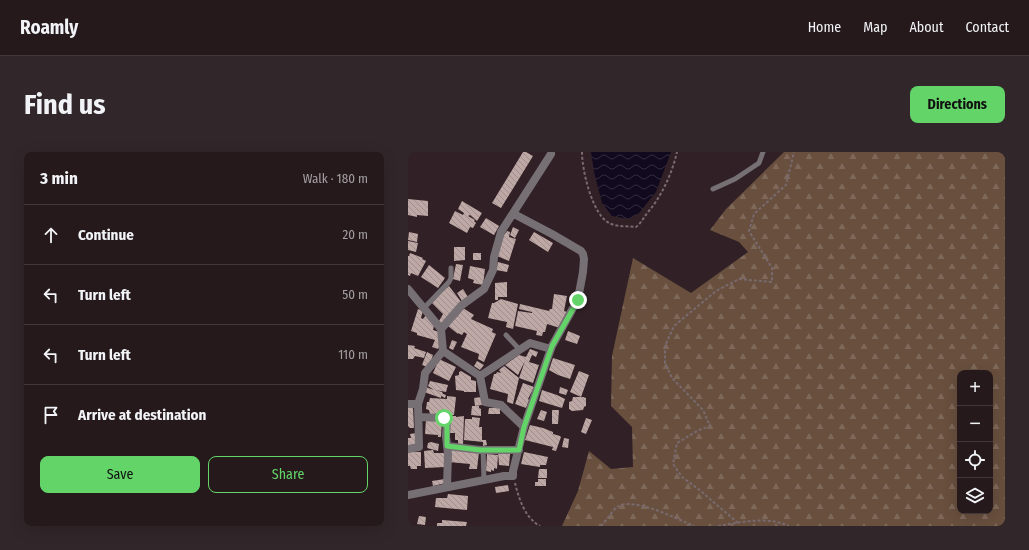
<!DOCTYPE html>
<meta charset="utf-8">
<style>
:root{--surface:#25191c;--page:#312629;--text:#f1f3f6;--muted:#a3a0a3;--line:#42383b;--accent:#63d468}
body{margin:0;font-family:"Fira Sans Condensed",sans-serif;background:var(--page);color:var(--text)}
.controls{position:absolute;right:12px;bottom:12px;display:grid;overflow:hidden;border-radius:8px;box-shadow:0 4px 16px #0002}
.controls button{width:36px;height:36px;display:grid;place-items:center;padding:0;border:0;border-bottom:1px solid var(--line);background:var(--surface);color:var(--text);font:20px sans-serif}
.stop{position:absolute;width:12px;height:12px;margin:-9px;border:3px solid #63d468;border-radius:50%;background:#fff}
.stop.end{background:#63d468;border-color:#fff;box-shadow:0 1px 4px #0008}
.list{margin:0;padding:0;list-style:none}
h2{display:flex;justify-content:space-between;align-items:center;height:52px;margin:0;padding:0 16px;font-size:17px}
h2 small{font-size:13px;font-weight:400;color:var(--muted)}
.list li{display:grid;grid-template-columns:26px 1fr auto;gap:12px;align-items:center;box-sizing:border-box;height:60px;padding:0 16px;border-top:1px solid var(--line)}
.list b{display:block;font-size:15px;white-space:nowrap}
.list em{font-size:13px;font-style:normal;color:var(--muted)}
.actions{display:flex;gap:8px;padding:12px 16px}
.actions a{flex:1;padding:9px 0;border:1px solid var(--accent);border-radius:8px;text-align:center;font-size:14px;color:var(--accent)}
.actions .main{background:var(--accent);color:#111}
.icon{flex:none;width:22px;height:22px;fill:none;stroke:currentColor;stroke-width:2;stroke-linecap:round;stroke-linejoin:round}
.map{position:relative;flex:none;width:597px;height:374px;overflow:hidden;border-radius:8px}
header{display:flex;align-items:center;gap:24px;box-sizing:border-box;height:56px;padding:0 20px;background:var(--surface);border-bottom:1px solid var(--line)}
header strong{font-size:19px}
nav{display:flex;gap:22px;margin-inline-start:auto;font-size:14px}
.intro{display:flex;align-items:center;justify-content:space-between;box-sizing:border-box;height:96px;padding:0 24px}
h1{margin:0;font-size:28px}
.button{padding:10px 18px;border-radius:8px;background:var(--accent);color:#111;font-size:14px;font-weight:700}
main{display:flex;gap:24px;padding:0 24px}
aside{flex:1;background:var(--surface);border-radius:8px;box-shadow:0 4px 16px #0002}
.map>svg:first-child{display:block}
.forest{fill:url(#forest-firs);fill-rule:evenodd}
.water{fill:url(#water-waves)}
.building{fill:url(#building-back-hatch)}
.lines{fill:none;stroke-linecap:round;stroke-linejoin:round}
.path{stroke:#786a6e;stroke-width:2;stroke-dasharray:3 2;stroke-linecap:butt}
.service{stroke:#767075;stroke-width:5}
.minor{stroke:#767075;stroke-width:8}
.route{stroke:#63d468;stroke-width:5}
</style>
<header>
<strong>Roamly</strong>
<nav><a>Home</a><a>Map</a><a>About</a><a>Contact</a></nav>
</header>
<div class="intro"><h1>Find us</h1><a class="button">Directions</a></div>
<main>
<aside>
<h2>3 min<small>Walk · 180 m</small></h2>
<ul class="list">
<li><svg class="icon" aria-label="ahead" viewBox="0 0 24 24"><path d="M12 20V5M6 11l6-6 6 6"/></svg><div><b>Continue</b></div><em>20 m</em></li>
<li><svg class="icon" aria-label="left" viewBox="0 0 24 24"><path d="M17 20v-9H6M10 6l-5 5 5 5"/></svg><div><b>Turn left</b></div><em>50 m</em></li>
<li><svg class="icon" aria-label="left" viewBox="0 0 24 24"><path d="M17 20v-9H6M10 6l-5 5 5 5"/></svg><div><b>Turn left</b></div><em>110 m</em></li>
<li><svg class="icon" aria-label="arrive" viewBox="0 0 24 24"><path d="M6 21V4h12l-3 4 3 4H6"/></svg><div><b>Arrive at destination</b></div></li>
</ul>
<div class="actions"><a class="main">Save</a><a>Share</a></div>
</aside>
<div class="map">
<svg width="597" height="374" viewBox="0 0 597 374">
<defs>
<pattern id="forest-firs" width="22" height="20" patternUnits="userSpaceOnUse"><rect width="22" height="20" fill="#684f3e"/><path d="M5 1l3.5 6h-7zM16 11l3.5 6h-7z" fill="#7e685a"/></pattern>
<pattern id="water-waves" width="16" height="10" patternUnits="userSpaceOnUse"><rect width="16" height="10" fill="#11091e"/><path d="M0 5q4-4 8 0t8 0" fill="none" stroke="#342c3e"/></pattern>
<pattern id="building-back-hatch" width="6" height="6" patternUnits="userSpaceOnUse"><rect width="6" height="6" fill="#bea8a5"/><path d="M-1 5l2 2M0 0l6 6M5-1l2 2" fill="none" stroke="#a08f8d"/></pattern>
</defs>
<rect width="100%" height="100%" fill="#312126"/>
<path class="forest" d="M 376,0 L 597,0 L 597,374 L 154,374 L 170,339 L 181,299 L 203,317 L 225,315 L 224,275 L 203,254 L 204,204 L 225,106 L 283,141 L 340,100 L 331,90 L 302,78 L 318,57 ZM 552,221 L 582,221 L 582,359 L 552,359 Z"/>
<path class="water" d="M 183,0 L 263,0 L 248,40 L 231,61 L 221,67 L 204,64 L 194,51 L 186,20 Z"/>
<path class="building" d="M 115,0 L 118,0 L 125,4 L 93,56 L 84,51 Z
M 0,47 L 20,49 L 20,64 L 9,63 L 9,65 L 0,63 Z
M 54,49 L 74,61 L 69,69 L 62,63 L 60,64 L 67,68 L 66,69 L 68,71 L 65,76 L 62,75 L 59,81 L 41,71 L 47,59 L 55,63 L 56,61 L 50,57 Z
M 78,66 L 91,74 L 86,83 L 72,75 Z
M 105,75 L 111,78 L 107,86 L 102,83 Z
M 99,79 L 102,80 L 101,85 L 108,87 L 101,109 L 89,104 L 96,83 Z
M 1,80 L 10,82 L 9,90 L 0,88 Z
M 126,80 L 145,91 L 140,100 L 121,88 Z
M 0,89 L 10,91 L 8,100 L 0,98 Z
M 46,95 L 57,95 L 57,108 L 46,109 Z
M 2,101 L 15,106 L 14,107 L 18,109 L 10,124 L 3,121 L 2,124 L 0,123 L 0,104 L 1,104 Z
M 65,101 L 73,101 L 73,108 L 65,108 Z
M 90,110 L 101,113 L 99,120 L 88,118 Z
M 48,112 L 55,113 L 52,129 L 45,127 Z
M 21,113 L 37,126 L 30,136 L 13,125 Z
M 62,114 L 77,117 L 75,133 L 65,131 L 66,128 L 60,126 Z
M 99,130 L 99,145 L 90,145 L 90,148 L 87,148 L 87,131 Z
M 41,134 L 54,151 L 35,173 L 31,169 L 35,162 L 24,151 L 33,141 Z
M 55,137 L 60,145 L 54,149 L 49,141 Z
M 146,142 L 159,144 L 156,159 L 159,160 L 157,167 L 155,167 L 152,176 L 139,172 L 137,180 L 135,180 L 134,184 L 128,183 L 129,179 L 107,174 L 110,159 L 124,161 L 124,160 L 111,157 L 112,152 L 141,159 L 142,157 L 144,157 Z
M 93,147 L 110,152 L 105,177 L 98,175 L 99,170 L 80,166 L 84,151 L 86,151 Z
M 55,156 L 66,163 L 63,167 L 85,177 L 84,180 L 88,182 L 76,210 L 70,207 L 71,202 L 53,195 L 59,182 L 56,180 L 54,183 L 50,181 L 50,182 L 40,174 L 47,163 L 49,165 Z
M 10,157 L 15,159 L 13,166 L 15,167 L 18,163 L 26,174 L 25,178 L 31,180 L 30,189 L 33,191 L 30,197 L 24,195 L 27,188 L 9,183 L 9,181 L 3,179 Z
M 160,179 L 172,184 L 169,192 L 157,188 Z
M 44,188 L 49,190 L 45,198 L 41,196 Z
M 0,193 L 7,194 L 6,196 L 18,200 L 16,206 L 7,204 L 5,207 L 0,207 Z
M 122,197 L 130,200 L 128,205 L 124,203 L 121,210 L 131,213 L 125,231 L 111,226 L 117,209 L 110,223 L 97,213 L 111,203 L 118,205 Z
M 19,200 L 25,203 L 22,212 L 19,215 L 14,213 Z
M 145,206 L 167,213 L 162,227 L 150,223 L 141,218 Z
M 31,207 L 48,215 L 41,229 L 25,221 Z
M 69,209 L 76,213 L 72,218 L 66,214 Z
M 96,214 L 111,226 L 105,252 L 99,250 L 100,242 L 82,237 L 86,222 L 88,222 L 89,220 L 93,221 L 91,218 Z
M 53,219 L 63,225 L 63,228 L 68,229 L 68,240 L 56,240 L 56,239 L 48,238 L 47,224 L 51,223 L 51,220 Z
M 171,219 L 181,223 L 173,245 L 162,240 Z
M 22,229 L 40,233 L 38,240 L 27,238 L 34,240 L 35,242 L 38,243 L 37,246 L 33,244 L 33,246 L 16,240 L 18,235 L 26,238 L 20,234 Z
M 115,231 L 126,235 L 120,247 L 121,248 L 118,256 L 107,252 Z
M 152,235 L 160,238 L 158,243 L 151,241 Z
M 134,238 L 149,243 L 157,247 L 154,256 L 131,249 Z
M 39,244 L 48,245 L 46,263 L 22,262 L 21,258 L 18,257 L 19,250 L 21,250 L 22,246 L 39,247 Z
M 73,245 L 74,253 L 67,254 L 66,246 Z
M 165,245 L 175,245 L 178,246 L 178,254 L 176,255 L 175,258 L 164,259 L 161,257 L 161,250 L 164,249 Z
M 64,254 L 71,254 L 71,256 L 73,257 L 73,264 L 63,263 Z
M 0,255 L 5,255 L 6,276 L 2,276 L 0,274 Z
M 81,256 L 92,256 L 92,262 L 80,262 Z
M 133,258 L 139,260 L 136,269 L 129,267 Z
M 144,258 L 151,258 L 150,272 L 144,272 Z
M 44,264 L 48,264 L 48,265 L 56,264 L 55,293 L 50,292 L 50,288 L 47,288 L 47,281 L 41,281 L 41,266 L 44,266 Z
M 64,265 L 72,266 L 71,275 L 74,275 L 74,288 L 78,288 L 79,293 L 75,294 L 75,290 L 56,288 L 57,267 L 64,267 Z
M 178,266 L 184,268 L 178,282 L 173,280 Z
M 18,267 L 34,268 L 33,285 L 30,285 L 30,283 L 17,282 Z
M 122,273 L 135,276 L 145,280 L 145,282 L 152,284 L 153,285 L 148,299 L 144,298 L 145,295 L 117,288 Z
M 8,281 L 9,293 L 0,294 L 0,286 L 3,286 L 2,282 Z
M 156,286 L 161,287 L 160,296 L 154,295 Z
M 23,290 L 31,292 L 30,299 L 19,296 L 20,291 Z
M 42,297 L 71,300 L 69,317 L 61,317 L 62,312 L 41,310 Z
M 25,298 L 26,301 L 35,301 L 37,302 L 37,315 L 17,316 L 16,299 Z
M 0,300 L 13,300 L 13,314 L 9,314 L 9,317 L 3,317 L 2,314 L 0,314 Z
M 90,300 L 102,302 L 101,314 L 91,313 Z
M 116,300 L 140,305 L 138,313 L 132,313 L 132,315 L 113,312 Z
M 79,302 L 90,303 L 89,317 L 86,316 L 86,319 L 83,318 L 83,320 L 78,319 Z
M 131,317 L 139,317 L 139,326 L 130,326 Z
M 37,327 L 37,331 L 25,334 L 24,329 Z
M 130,327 L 138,327 L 138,334 L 127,334 L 127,330 L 130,330 Z
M 100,333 L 101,339 L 88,341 L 87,335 Z
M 40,342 L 60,344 L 59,358 L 27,355 L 28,346 L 39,346 Z
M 11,364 L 18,365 L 17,373 L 9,372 Z
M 34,368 L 59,370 L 58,374 L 29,374 L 29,371 L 34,371 Z"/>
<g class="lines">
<path class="path" d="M 174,0 C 174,18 184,62 201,71 C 208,75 220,74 228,75 C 234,70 236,65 240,60 C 254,44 264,21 269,0
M 107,331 C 111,347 117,366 132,374
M 330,371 L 289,336 L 274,325 L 265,312 L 269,291 L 291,278 L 302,274 L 295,258 L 264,226 L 257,211 L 257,194 L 266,174 L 308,139 L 331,127 L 364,130 L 364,116 L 341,79 L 346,62 L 378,33 L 386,0
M 193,374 C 198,369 205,358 209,355 C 225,344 269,367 286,374
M 310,374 C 334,370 358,364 381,374"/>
<path class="service" d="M 305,37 L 327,27 L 351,11 L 355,0
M 16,156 L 41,130 L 43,126 L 43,116
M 98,183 L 112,198
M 75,297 L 76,328"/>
<path class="minor" d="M 0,137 L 33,177 L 35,199 L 72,224 L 77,250 L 93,253 L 116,275
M 33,177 L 54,153 L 76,137 L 85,118 L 86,105 L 93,80 L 143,2
M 72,224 L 122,191 L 143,197
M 0,252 L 10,252 L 15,237 L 17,221 L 35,199
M 11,265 L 35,266 L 39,268 L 38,284 L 40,302 L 39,335
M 39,294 L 72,298 L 111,298
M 0,297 L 11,295 L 10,252
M 0,343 L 96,324 L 105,324 L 105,319 L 116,275 L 140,205 L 144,194 L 170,147 L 175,120 L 176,107 L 175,102 L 173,99 L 144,82 L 106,62"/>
</g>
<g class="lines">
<path class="route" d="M 36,266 L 39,268 L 39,294 L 72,298 L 111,298 L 116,275 L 144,194 L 170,148"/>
</g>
</svg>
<div class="controls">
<button>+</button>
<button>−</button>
<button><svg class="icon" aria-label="locate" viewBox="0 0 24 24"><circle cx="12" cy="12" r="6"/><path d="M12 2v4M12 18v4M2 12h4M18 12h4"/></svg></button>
<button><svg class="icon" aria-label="layers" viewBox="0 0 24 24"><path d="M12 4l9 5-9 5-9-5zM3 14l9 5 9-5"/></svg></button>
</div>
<div class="stop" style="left:36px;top:266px"></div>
<div class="stop end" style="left:170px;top:148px"></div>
</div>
</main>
